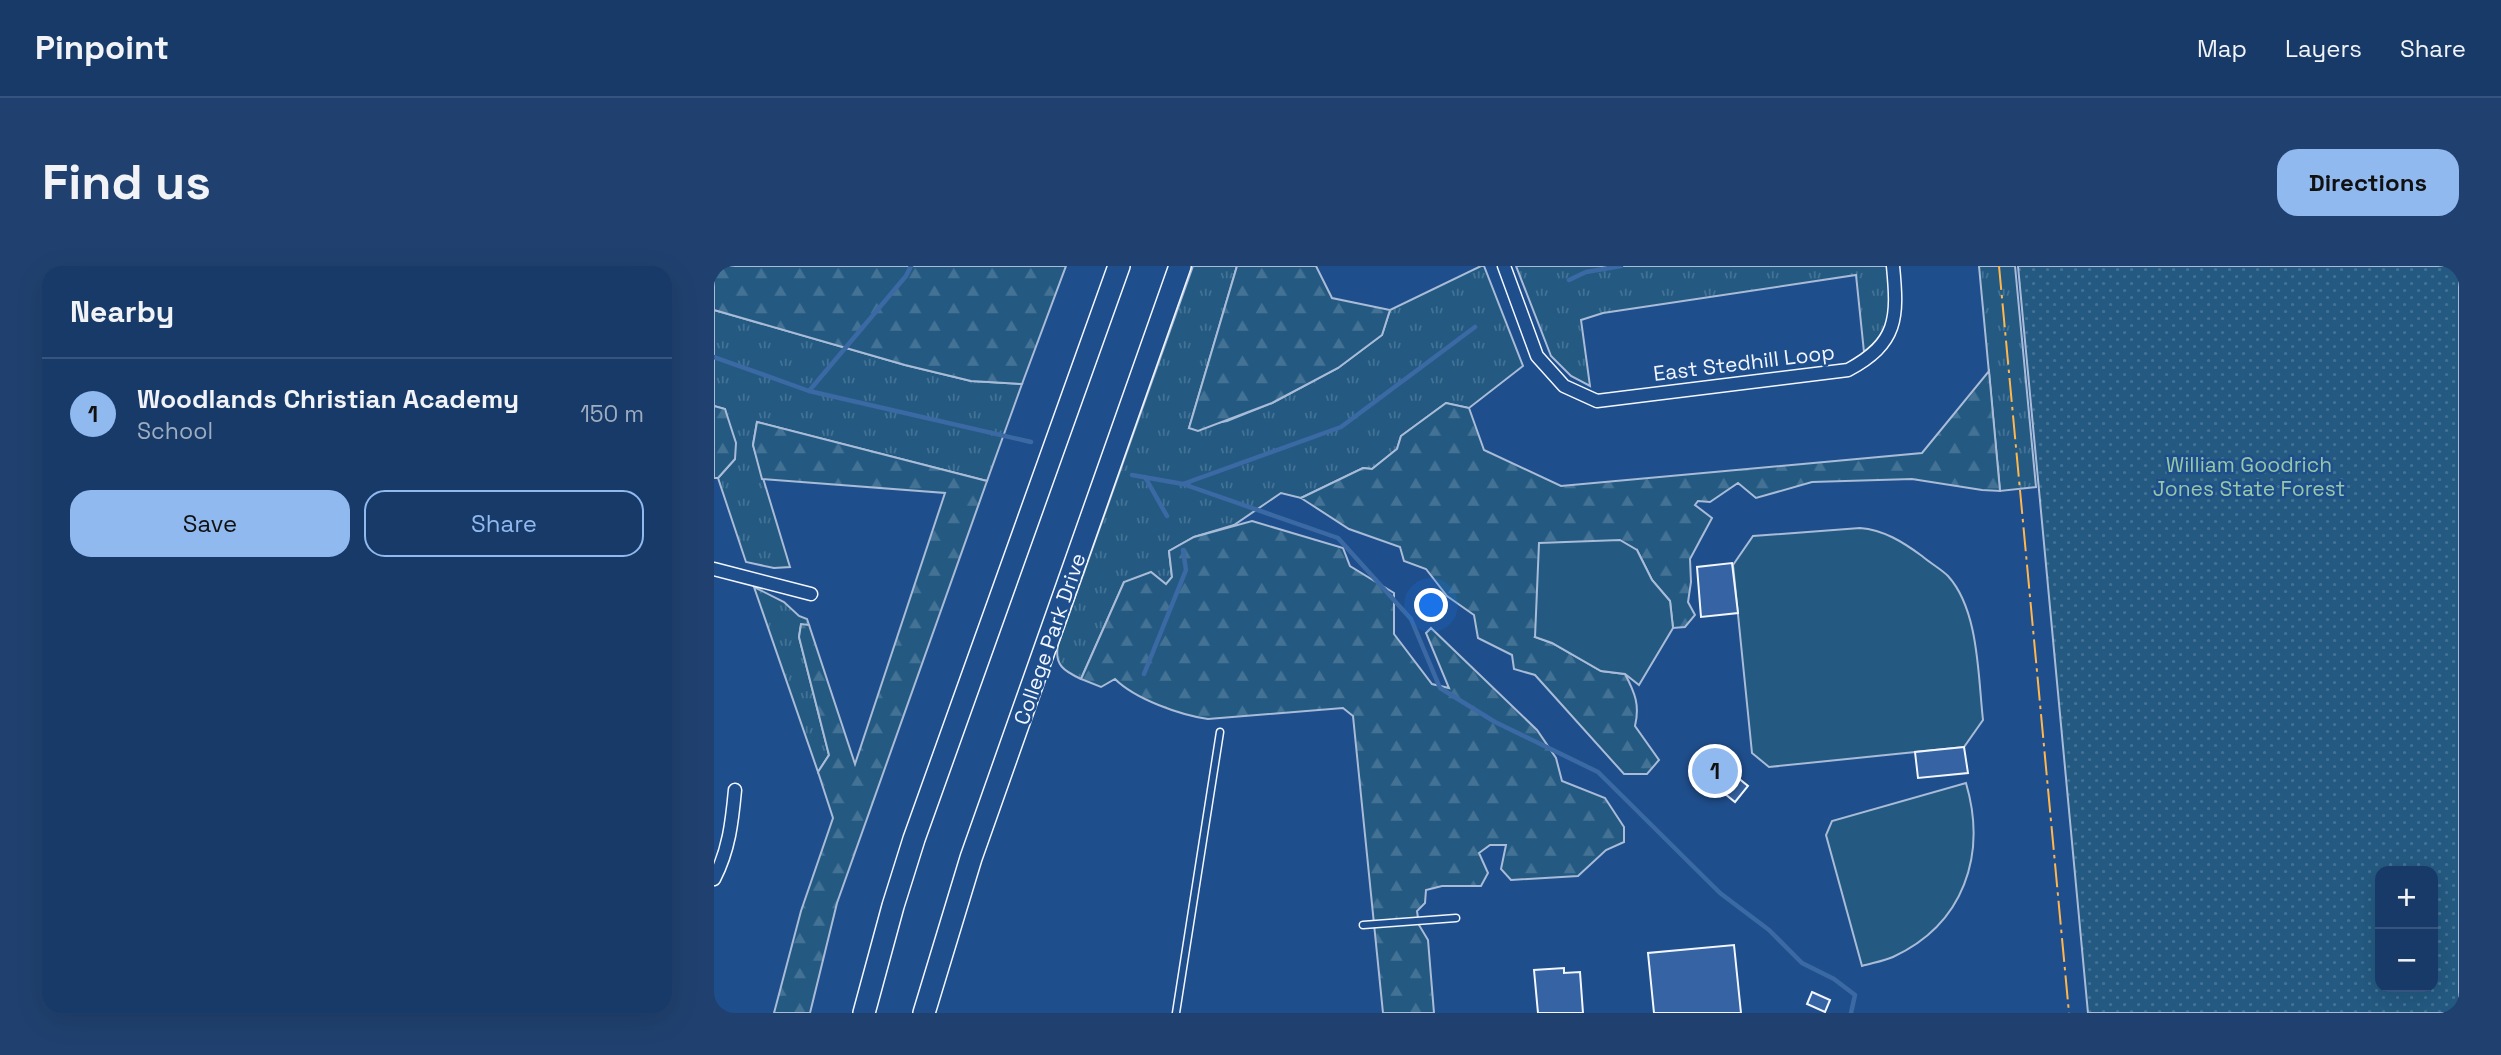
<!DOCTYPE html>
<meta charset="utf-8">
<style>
:root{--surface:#173a69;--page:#20416f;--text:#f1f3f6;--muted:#9eadc0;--line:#36547d;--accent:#90b9f0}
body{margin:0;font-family:"Space Grotesk",sans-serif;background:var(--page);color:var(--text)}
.controls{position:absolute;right:21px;bottom:21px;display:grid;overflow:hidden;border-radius:14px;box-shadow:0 7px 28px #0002}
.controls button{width:63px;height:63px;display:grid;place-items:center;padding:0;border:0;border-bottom:2px solid var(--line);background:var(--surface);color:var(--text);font:35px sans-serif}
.you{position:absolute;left:718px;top:340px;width:24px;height:24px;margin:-18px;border:5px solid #fff;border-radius:50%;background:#1a73e8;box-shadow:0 0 0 10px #1a73e833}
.badge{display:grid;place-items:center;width:46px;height:46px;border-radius:50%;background:var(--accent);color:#111;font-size:23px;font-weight:700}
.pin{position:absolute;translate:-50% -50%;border:4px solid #fff;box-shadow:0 2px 7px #0006}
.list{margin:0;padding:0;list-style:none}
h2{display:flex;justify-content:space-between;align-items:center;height:91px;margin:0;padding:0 28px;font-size:30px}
h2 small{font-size:23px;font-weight:400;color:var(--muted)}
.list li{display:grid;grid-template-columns:46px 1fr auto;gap:21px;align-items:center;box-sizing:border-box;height:112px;padding:0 28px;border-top:2px solid var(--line)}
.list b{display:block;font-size:26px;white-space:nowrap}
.list p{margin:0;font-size:23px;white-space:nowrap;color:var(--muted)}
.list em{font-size:23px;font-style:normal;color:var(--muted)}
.actions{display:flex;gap:14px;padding:21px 28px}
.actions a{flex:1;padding:16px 0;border:2px solid var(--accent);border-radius:21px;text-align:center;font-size:24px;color:var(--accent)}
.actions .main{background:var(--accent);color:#111}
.map{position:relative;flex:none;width:1745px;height:747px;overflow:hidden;border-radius:21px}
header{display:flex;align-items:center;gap:42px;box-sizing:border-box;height:98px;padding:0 35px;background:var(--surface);border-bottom:2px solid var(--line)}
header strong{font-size:33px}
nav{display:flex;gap:38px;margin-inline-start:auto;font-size:24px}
.intro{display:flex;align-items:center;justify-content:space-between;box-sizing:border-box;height:168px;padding:0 42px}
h1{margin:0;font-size:49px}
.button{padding:18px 32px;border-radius:21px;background:var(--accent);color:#111;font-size:24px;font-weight:700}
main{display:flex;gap:42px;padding:0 42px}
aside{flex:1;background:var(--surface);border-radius:21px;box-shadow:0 7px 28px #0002}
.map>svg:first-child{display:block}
.grass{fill:url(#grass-tufts);stroke:#a8bbd7;stroke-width:2}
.forest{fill:url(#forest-firs);stroke:#a8bbd7;stroke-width:2}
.park{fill:url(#park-dots);stroke:#a8bbd7;stroke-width:2;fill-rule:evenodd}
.pitch{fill:#245a82;stroke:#a8bbd7;stroke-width:2}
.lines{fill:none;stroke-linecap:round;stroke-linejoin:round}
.stream{stroke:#3b69a3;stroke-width:4.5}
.building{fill:#3563a3;stroke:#f2f6ff;stroke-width:2}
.lane-casing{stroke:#f2f6ff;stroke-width:9}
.street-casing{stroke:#f2f6ff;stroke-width:15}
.primary-casing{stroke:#f2f6ff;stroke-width:24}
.lane{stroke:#1f4e8c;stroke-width:6}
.street{stroke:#1f4e8c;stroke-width:12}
.primary{stroke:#1f4e8c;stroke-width:21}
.power{stroke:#ffb74d;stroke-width:2;stroke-dasharray:24 5 3.5 5;stroke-linecap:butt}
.labels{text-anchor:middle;stroke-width:5;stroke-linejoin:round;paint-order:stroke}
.street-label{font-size:21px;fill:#f2f6ff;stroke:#1f4e8c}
.park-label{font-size:21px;fill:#97c8a6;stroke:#1f4e8c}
</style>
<header>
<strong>Pinpoint</strong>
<nav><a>Map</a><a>Layers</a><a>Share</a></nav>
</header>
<div class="intro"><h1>Find us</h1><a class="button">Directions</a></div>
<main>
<aside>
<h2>Nearby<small></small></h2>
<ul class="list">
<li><span class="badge">1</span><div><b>Woodlands Christian Academy</b><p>School</p></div><em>150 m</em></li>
</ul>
<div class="actions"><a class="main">Save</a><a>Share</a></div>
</aside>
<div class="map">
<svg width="1745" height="747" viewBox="0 0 1745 747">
<defs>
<pattern id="grass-tufts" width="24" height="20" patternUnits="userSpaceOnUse" patternTransform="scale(1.75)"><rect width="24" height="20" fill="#245a82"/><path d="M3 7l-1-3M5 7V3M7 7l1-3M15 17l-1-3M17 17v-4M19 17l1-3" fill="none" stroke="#447295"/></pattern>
<pattern id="forest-firs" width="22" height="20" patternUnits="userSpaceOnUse" patternTransform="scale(1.75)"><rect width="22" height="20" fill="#245a82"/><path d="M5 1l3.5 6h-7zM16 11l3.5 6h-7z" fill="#447295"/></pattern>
<pattern id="park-dots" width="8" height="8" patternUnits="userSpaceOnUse" patternTransform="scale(1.75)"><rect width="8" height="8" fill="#245a82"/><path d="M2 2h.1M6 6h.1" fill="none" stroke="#447295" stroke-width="1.8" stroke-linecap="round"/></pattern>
</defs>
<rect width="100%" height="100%" fill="#1f4e8c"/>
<path class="grass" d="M 479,0 L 523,0 L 475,162 L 513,155 L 558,137 L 624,102 L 668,69 L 676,44 L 767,0 L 770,0 L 809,100 L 755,142 L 732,137 L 687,170 L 683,183 L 658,203 L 649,202 L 587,232 L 567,227 L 520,259 L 480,271 L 455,285 L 458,311 L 452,319 L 410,316 L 367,413 C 350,405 340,399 344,379 Z
M 802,0 L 1174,0 C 1177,36 1182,61 1150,86 L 1142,9 L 889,47 L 867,54 L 876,120 L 857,110 L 837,90 Z
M 1265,0 L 1301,0 L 1322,221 L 1286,225 Z
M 0,44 L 191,99 L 257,115 L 308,118 L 273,215 L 43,156 L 39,179 L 76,301 L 60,302 L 32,296 L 4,212 L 21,193 L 11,143 L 0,140 Z
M 40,321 L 70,336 L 85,350 L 93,353 L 95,359 L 87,359 L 85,371 L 115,489 L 104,506 Z"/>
<path class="forest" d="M 0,0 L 352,0 L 308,118 L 257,115 L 191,99 L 0,44 Z
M 523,0 L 602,0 L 618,32 L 676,44 L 668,69 L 624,102 L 558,137 L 484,165 L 475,162 Z
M 1275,105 L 1286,225 L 1268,224 L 1198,213 L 1098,216 L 1042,232 L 1024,217 L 996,236 L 984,235 L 981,239 L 998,252 L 976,293 L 977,316 L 974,336 L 981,349 L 971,361 L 959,362 L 956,335 L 938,314 L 923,284 L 821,371 L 838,377 L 887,405 L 911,408 C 921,427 926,439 921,460 L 945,494 L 933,508 L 910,508 L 821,409 L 800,403 L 798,389 L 764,372 L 760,349 L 733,330 L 712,303 L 690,295 L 686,281 L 635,263 L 587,232 L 649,202 L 658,203 L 683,183 L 687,170 L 732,137 L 755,142 L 770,184 L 847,220 L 1208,187 Z
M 0,140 L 11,143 L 22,177 L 21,193 L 4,212 L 0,212 Z
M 43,156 L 273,215 L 123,637 L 96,747 L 60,747 L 87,645 L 119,552 L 104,506 L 115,489 L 85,371 L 87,358 L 95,359 L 141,498 L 231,227 L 48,213 L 39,179 Z
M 538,255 L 629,282 L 636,300 L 680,327 L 680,368 L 718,418 L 735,422 L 712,367 L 717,362 L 823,464 L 842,492 L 848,515 L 891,532 L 910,561 L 910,576 L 892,584 L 864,610 L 797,614 L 787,603 L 792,579 L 776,579 L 765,587 L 774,607 L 767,620 L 728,620 L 712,624 L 711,637 L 703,645 L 705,659 L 714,674 L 720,747 L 669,747 L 639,450 L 629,442 L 494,453 C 466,449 421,433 401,413 L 387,421 L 367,413 L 410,316 L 437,306 L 452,318 L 458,311 L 455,285 L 480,271 Z"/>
<path class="park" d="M 1304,0 L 1745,0 L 1745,747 L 1374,747 ZM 1666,605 L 1719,605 L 1719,721 L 1666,721 Z"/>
<path class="pitch" d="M 1146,262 C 1170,264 1189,276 1208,290 C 1216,297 1227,303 1234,310 C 1265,344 1264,410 1269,454 L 1250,481 L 1055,501 L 1038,487 L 1019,299 L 1039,270 Z
M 906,274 L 923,284 L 938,314 L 956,335 L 959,362 L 925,419 L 911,408 L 887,405 L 838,377 L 821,371 L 825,277 Z
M 1252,517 C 1273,589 1250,658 1179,691 C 1170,695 1158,697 1148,700 L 1112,569 L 1118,555 Z"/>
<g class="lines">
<path class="stream" d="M 855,14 L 872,6 L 907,0
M 0,91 L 95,125 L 317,176
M 95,125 L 192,10 L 197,0
M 418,209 L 469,218 L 627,161 L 761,61
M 431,211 L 453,250
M 469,218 L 624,272 L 697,353 L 726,422 L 781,456 L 884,506 L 1006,627 L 1055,664 L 1088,697 L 1120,713 L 1141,729 L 1137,747
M 430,408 L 472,304 L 469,284"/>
</g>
<path class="building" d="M 1018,297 L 1024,347 L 987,351 L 983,301 Z
M 1250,481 L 1254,507 L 1204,512 L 1201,486 Z
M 1018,507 L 1034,520 L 1021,536 L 1005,523 Z
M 1020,679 L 1027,747 L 940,747 L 934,687 Z
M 850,702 L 850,707 L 866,706 L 869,747 L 824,747 L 820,704 Z
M 1098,726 L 1116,734 L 1111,746 L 1093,738 Z"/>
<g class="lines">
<g class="lane-casing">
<path id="lane" d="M 649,659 L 742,652
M 462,747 L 506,466"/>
</g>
<g class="street-casing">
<path id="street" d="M 790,0 L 823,90 L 850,120 L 883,135 L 1134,104 C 1184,77 1184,52 1179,0
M 0,303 L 97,328
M 0,613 C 15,584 18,556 21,524"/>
</g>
<g class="primary-casing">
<path id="primary" d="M 150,747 L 179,640 L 200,573 L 405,0
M 210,747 L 257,592 L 466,0"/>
</g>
<use href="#lane" class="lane"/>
<use href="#street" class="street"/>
<use href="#primary" class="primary"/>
<path class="power" d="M 1285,0 L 1355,747"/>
</g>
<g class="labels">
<g class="street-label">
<text transform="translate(1030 97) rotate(-7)" y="7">East Stedhill Loop</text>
<text transform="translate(336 373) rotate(-71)" y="7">College Park Drive</text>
</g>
<g class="park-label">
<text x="1535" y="206">William Goodrich<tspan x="1535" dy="24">Jones State Forest</tspan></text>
</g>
</g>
</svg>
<div class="controls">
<button>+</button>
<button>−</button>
</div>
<div class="you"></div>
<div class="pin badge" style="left:1001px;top:505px">1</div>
</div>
</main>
